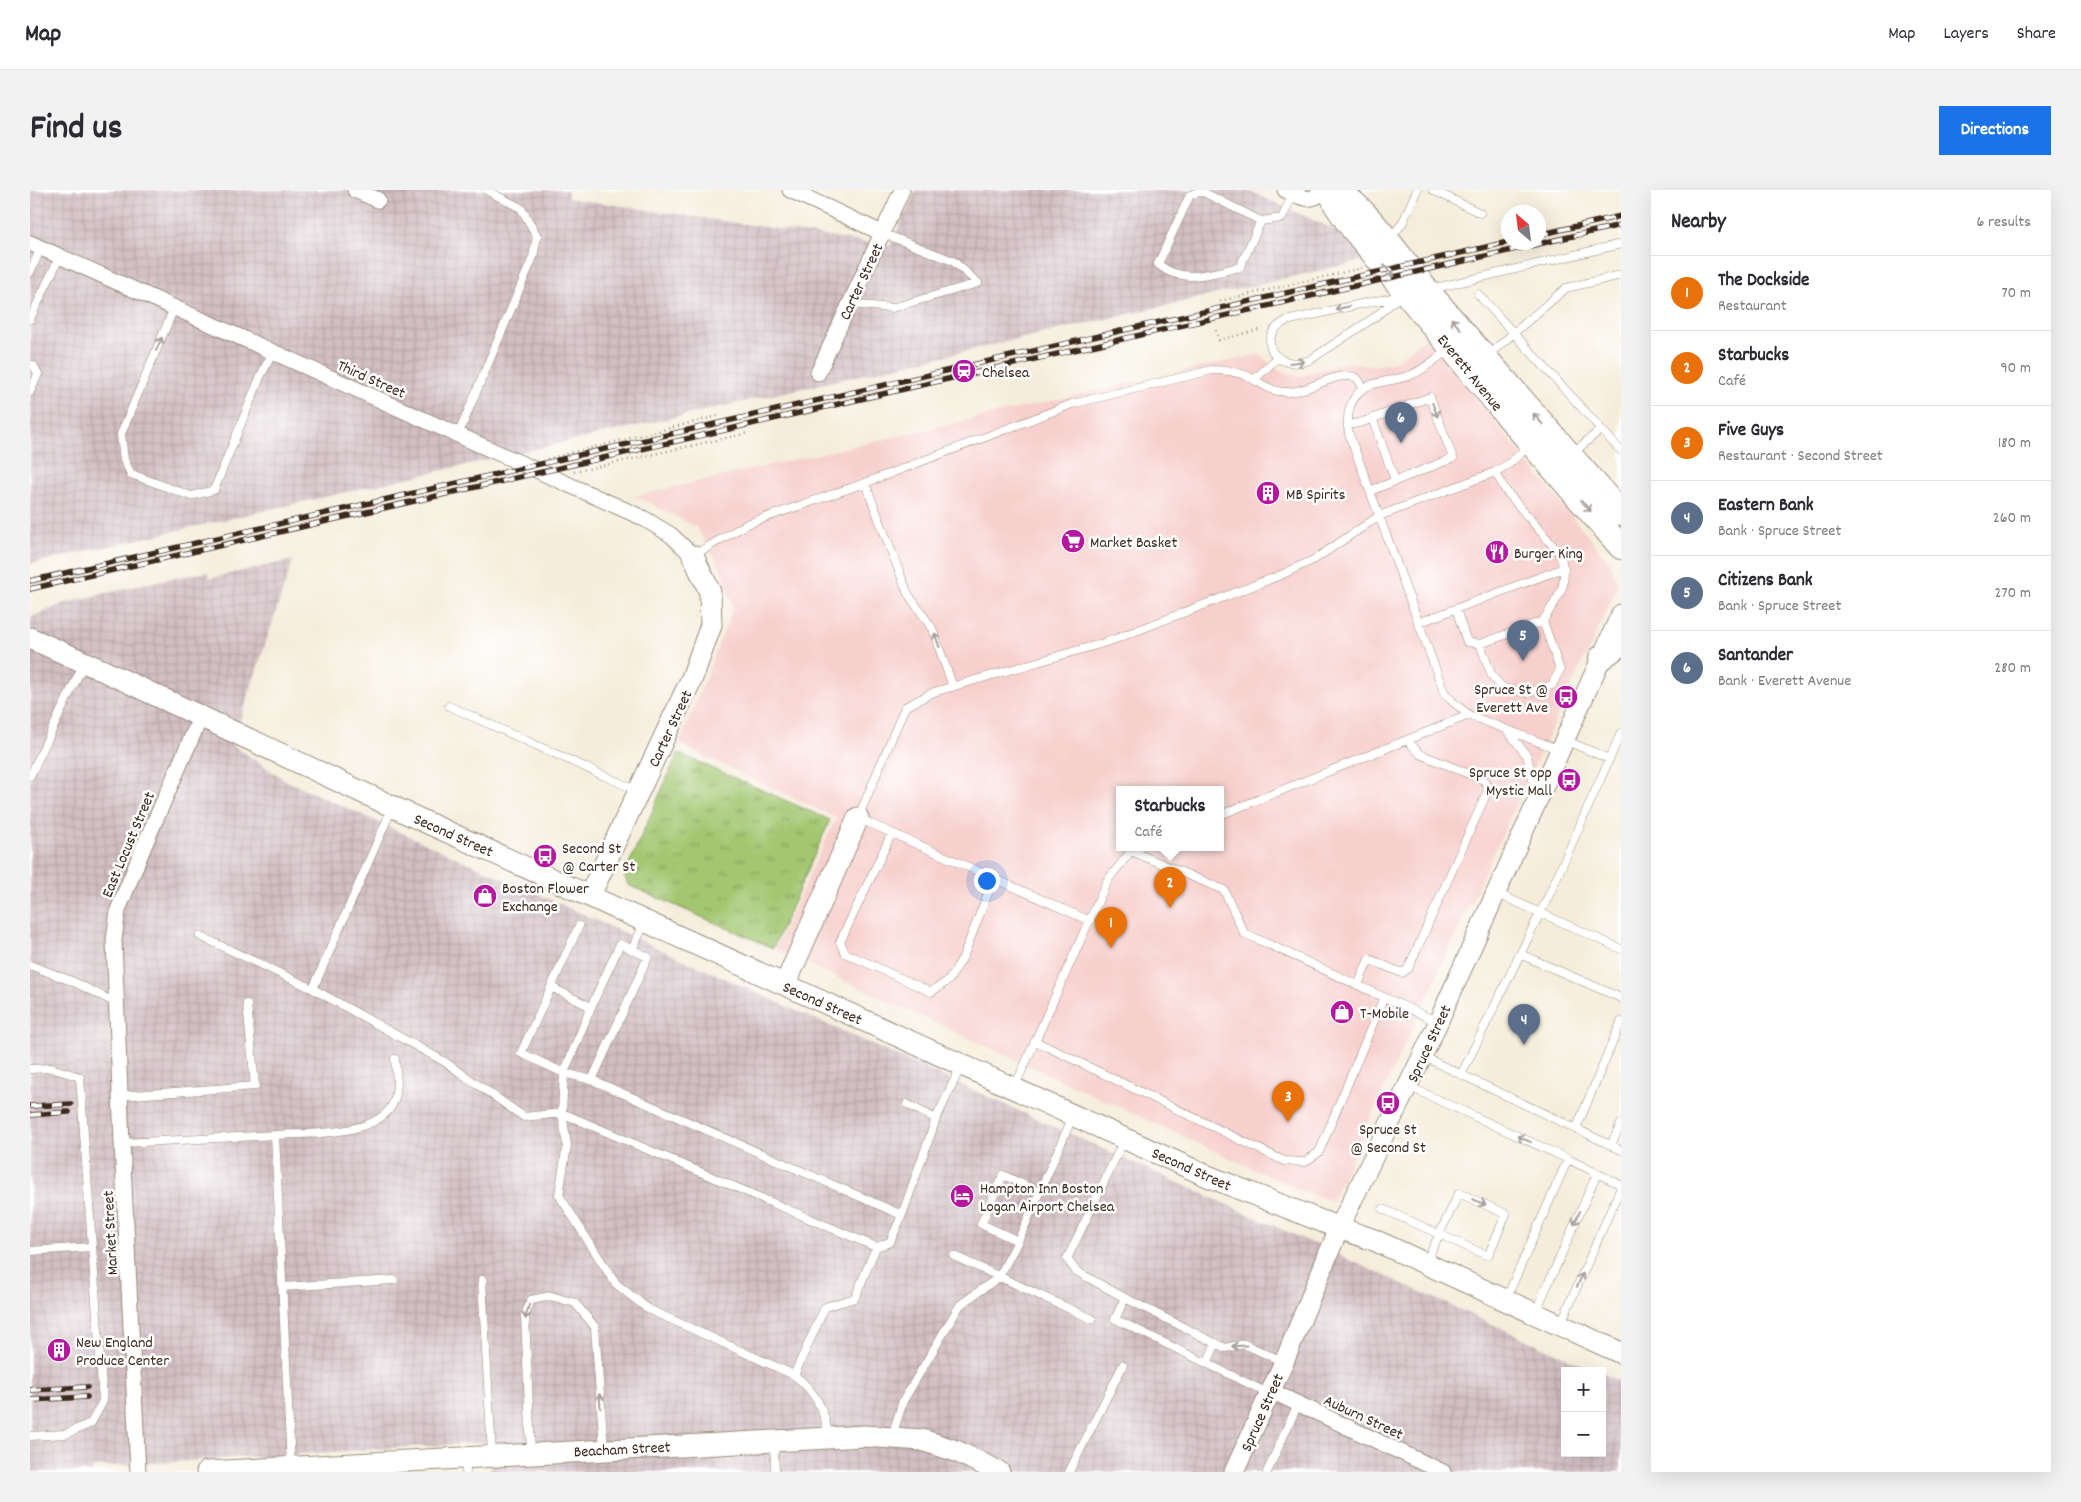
<!DOCTYPE html>
<meta charset="utf-8">
<style>
:root{--surface:#fff;--page:#f2f2f3;--text:#2b2b33;--muted:#7c7c81;--line:#e1e1e2;--accent:#1a73e8}
body{margin:0;font-family:Dekko,sans-serif;background:var(--page);color:var(--text)}
.controls{position:absolute;right:15px;bottom:15px;display:grid;overflow:hidden;border-radius:0px;box-shadow:0 5px 20px #0002}
.controls button{width:45px;height:45px;display:grid;place-items:center;padding:0;border:0;border-bottom:1px solid var(--line);background:var(--surface);color:var(--text);font:25px sans-serif}
.compass{position:absolute;left:1471px;top:15px;width:45px;height:45px;border-radius:50%;background:var(--surface);box-shadow:0 5px 20px #0002;rotate:332deg}
.you{position:absolute;left:956px;top:690px;width:18px;height:18px;margin:-12px;border:4px solid #fff;border-radius:50%;background:#1a73e8;box-shadow:0 0 0 8px #1a73e833}
.badge{display:grid;place-items:center;width:32px;height:32px;border-radius:50%;background:var(--accent);color:#fff;font-size:16px;font-weight:700}
.pin{position:absolute;translate:-50% -41px;filter:drop-shadow(0 1px 2px #0008)}
.pin::after{content:'';position:absolute;top:26px;width:18px;height:15px;background:inherit;clip-path:polygon(0 0,100% 0,50% 100%)}
.popup{position:absolute;left:1086px;top:596px;width:108px;height:65px;box-sizing:border-box;display:grid;place-content:center;border-radius:0px;background:var(--surface);filter:drop-shadow(0 1px 4px #0005);font-size:16px;white-space:nowrap;color:var(--muted)}
.popup b{font-size:19px;color:var(--text)}
.popup::after{content:'';position:absolute;left:50%;top:100%;margin-left:-10px;border:10px solid transparent;border-top-color:var(--surface)}
.list{margin:0;padding:0;list-style:none}
h2{display:flex;justify-content:space-between;align-items:center;height:65px;margin:0;padding:0 20px;font-size:21px}
h2 small{font-size:16px;font-weight:400;color:var(--muted)}
.list li{display:grid;grid-template-columns:32px 1fr auto;gap:15px;align-items:center;box-sizing:border-box;height:75px;padding:0 20px;border-top:1px solid var(--line)}
.list b{display:block;font-size:19px;white-space:nowrap}
.list p{margin:0;font-size:16px;white-space:nowrap;color:var(--muted)}
.list em{font-size:16px;font-style:normal;color:var(--muted)}
.map{position:relative;flex:none;width:1591px;height:1282px;overflow:hidden;border-radius:0px}
header{display:flex;align-items:center;gap:30px;box-sizing:border-box;height:70px;padding:0 25px;background:var(--surface);border-bottom:1px solid var(--line)}
header strong{font-size:24px}
nav{display:flex;gap:28px;margin-inline-start:auto;font-size:18px}
.intro{display:flex;align-items:center;justify-content:space-between;box-sizing:border-box;height:120px;padding:0 30px}
h1{margin:0;font-size:35px}
.button{padding:12px 22px;border-radius:0px;background:var(--accent);color:#fff;font-size:18px;font-weight:700}
main{display:flex;gap:30px;padding:0 30px}
aside{flex:1;background:var(--surface);border-radius:0px;box-shadow:0 5px 20px #0002}
.map>svg:first-child{display:block}
.built{fill:#f7d0cd;fill-rule:evenodd}
.industrial{fill:url(#industrial-grid)}
.grass{fill:url(#grass-tufts);stroke:#6f7848}
.lines{fill:none;stroke-linecap:round;stroke-linejoin:round}
.service-casing{stroke:#988c7c;stroke-width:9}
.minor-casing{stroke:#988c7c;stroke-width:17}
.tertiary-casing{stroke:#988c7c;stroke-width:21}
.secondary-casing{stroke:#988c7c;stroke-width:23}
.primary-casing{stroke:#988c7c;stroke-width:26}
.path{stroke:#988c7c;stroke-width:2.5;stroke-dasharray:1 4;stroke-linecap:butt}
.service{stroke:#fff;stroke-width:8}
.minor{stroke:#fff;stroke-width:15}
.tertiary{stroke:#fff;stroke-width:19}
.secondary{stroke:#fff;stroke-width:21}
.primary{stroke:#fff;stroke-width:24}
.rail-casing{stroke:#3b2a1e;stroke-width:5.5}
.rail{stroke:#fff;stroke-width:4;stroke-dasharray:11;stroke-linecap:butt}
.oneway{stroke:#a79f9a}
.labels{text-anchor:middle;stroke-width:5;stroke-linejoin:round;paint-order:stroke}
.street-label{font-size:16px;fill:#3b2a1e;stroke:#fff}
.poi-label{font-size:16px;fill:#3b2a1e;stroke:#fff;text-anchor:start}
</style>
<header>
<strong>Map</strong>
<nav><a>Map</a><a>Layers</a><a>Share</a></nav>
</header>
<div class="intro"><h1>Find us</h1><a class="button">Directions</a></div>
<main>
<div class="map">
<svg width="1591" height="1282" viewBox="0 0 1591 1282">
<defs>
<pattern id="industrial-grid" width="8" height="8" patternUnits="userSpaceOnUse" patternTransform="scale(1.25)"><rect width="8" height="8" fill="#d2bec3"/><path d="M0 4h8M4 0v8" fill="none" stroke="#b5a3a7"/></pattern>
<pattern id="grass-tufts" width="24" height="20" patternUnits="userSpaceOnUse" patternTransform="scale(1.25)"><rect width="24" height="20" fill="#a3c771"/><path d="M3 7l-1-3M5 7V3M7 7l1-3M15 17l-1-3M17 17v-4M19 17l1-3" fill="none" stroke="#86a25c"/></pattern>
</defs>
<rect width="100%" height="100%" fill="#fff"/>
<filter id="ink" filterUnits="userSpaceOnUse"><feTurbulence type="fractalNoise" baseFrequency=".02" numOctaves="2"/><feDisplacementMap in="SourceGraphic" scale="10" xChannelSelector="R" yChannelSelector="G"/><feConvolveMatrix kernelMatrix="1 2 1 2 8 2 1 2 1" color-interpolation-filters="sRGB"/></filter>
<filter id="wash" filterUnits="userSpaceOnUse"><feTurbulence type="fractalNoise" baseFrequency=".0096" numOctaves="4" result="noise"/><feDisplacementMap in="SourceGraphic" scale="20" xChannelSelector="R" yChannelSelector="G"/><feGaussianBlur stdDeviation="1.12" result="paint"/><feColorMatrix in="noise" values="0 0 0 0 0 0 0 0 0 0 0 0 0 0 0 0 0 1.4 0 .05"/><feComposite in="paint" operator="in"/></filter>
<g filter="url(#wash)">
<rect width="100%" height="100%" fill="#f5edda"/>
<path class="built" d="M 1396,148 L 1581,374 L 1588,396 L 1302,1011 L 1272,1001 L 745,759 L 806,628 L 649,554 L 703,418 L 691,378 L 666,337 L 605,306 L 1228,164 L 1248,180 L 1270,187 L 1315,172 L 1343,176 L 1364,172 ZM 1090,599 L 1190,599 L 1190,657 L 1090,657 Z"/>
<path class="industrial" d="M 0,0 L 538,0 L 538,8 L 860,56 L 886,0 L 1217,0 L 1312,43 L 1336,70 L 0,374 Z
M 263,370 L 202,555 L 257,591 L 1566,1181 L 1535,1181 L 1535,1263 L 1572,1263 L 1572,1183 L 1591,1192 L 1591,1282 L 460,1282 L 460,1252 L 63,1277 L 62,1282 L 0,1282 L 0,428 L 35,413 L 122,392 L 178,382 L 180,388 Z"/>
<path class="grass" d="M 648,563 L 800,630 L 743,758 L 598,695 L 594,685 Z"/>
</g>
<g filter="url(#ink)">
<g class="lines">
<g class="service-casing">
<path id="service" d="M 1403,0 L 1450,23
M 1231,31 L 1210,77 C 1183,83 1152,95 1128,74 L 1160,5 L 1171,1 L 1231,31 L 1252,28 L 1263,4
M 1360,48 L 1372,34 L 1387,0
M 0,82 L 11,58
M 1401,99 L 1591,54
M 1448,104 L 1591,261
M 1369,107 L 1345,127 L 1280,170 C 1244,183 1224,147 1256,131 L 1335,113 L 1373,106
M 820,114 L 862,118 L 948,93 L 923,71 L 852,43
M 144,118 L 91,244 L 94,270 L 101,284 L 161,306 L 184,300 L 231,185 L 243,162
M 0,129 L 30,66
M 1419,159 C 1407,168 1395,179 1381,185 C 1356,195 1330,187 1320,217 C 1317,227 1317,234 1319,244 L 1414,502 L 1423,512 L 1439,525 L 1530,560
M 1457,166 L 1536,98 L 1591,85
M 0,174 L 4,176 L 8,184 L 0,202
M 1224,190 L 1248,167
M 1342,228 L 1365,290
M 1318,235 L 1333,232 L 1400,207 L 1423,268 L 1340,301
M 428,245 L 503,67 L 507,46 L 491,18 L 456,0
M 1543,263 L 1570,240
M 835,293 L 878,404 L 902,438 L 923,497
M 664,365 L 717,334 L 835,293 L 1042,214 L 1182,180 C 1194,180 1206,181 1217,186 C 1232,193 1241,203 1259,202 C 1280,202 1308,179 1327,188 L 1333,197
M 1426,419 L 1437,452 L 1450,454 L 1462,486 L 1473,498 L 1498,503 L 1522,495 L 1530,480 L 1513,431 C 1529,404 1540,398 1530,364 L 1476,301 L 1465,282
M 1388,433 L 1534,378
M 1450,454 L 1513,431
M 419,516 L 608,601
M 1478,541 L 1497,566 L 1506,602
M 1535,550 L 1579,569
M 0,586 L 54,473
M 1190,625 L 1439,525
M 862,643 L 810,752 L 815,763 L 901,802 L 919,790 L 933,767 L 964,688
M 1101,661 L 1112,657
M 1466,703 L 1591,759
M 1060,731 L 828,628 L 875,517 L 904,502 L 1080,451 L 1251,385 L 1285,369 L 1349,326 L 1465,282 L 1480,273 L 1500,255
M 549,736 L 491,863 L 534,883 L 562,890
M 170,746 L 283,799 L 362,618
M 602,760 L 615,732
M 1490,764 L 1591,808
M 0,775 L 44,792 L 86,813
M 1328,795 L 1339,769 L 1372,783 L 1378,779 L 1459,598 L 1454,590 L 1390,564 L 1377,550
M 521,797 L 561,817
M 283,799 L 415,872 L 494,927 L 532,923 L 846,1057 L 825,1108 L 795,1117 L 764,1185
M 1005,851 L 1254,971 L 1275,972 L 1289,962 L 1354,807
M 1392,866 L 1591,960
M 0,879 L 21,878 L 50,887 L 73,1211 L 61,1233 L 36,1244 L 0,1246
M 1431,885 L 1518,707 L 1591,543
M 985,896 L 1077,691 L 1101,661 L 1194,700 L 1214,743 L 1408,832
M 1378,896 L 1538,969 L 1591,995
M 90,906 L 225,896 L 217,814
M 877,914 L 906,929
M 1546,939 L 1591,832
M 245,945 C 277,943 351,947 364,911 C 369,898 366,882 365,869
M 1094,950 L 1037,1069 L 1046,1081 L 1095,1108 L 1085,1129 L 1240,1204
M 92,953 L 245,945 L 261,1276
M 1581,955 L 1591,934
M 1009,1002 L 973,985 L 951,1034 L 988,1051 L 1043,926
M 1353,1019 L 1458,1066 L 1476,1024 L 1429,1003 L 1396,1072
M 846,1057 L 860,1052 L 872,1025
M 0,1061 L 61,1057
M 924,1066 L 1062,1129
M 452,1090 L 462,1265
M 252,1097 L 364,1090
M 1095,1108 L 1195,1158 L 1214,1154 L 1254,1172
M 1476,1109 L 1538,969
M 1506,1121 L 1567,984
M 1531,1133 L 1591,997
M 1177,1173 L 1186,1153
M 862,1246 L 873,1211 L 930,1115 L 969,1087 L 988,1051
M 798,1247 C 796,1221 784,1200 764,1185 L 618,1119 L 585,1093 L 529,1005 L 537,955 L 532,923 L 534,883 L 561,817 L 590,754 L 618,767 L 562,890 L 872,1025 L 906,929 L 931,876
M 744,1252 L 745,1282
M 501,1263 L 495,1125 L 501,1110 L 521,1106 L 545,1113 L 565,1137 L 574,1259
M 435,1269 L 436,1282
M 1039,1282 L 1093,1175
M 1237,1282 L 1268,1214"/>
</g>
<g class="minor-casing">
<path id="minor" d="M 325,0 L 348,10
M 760,0 L 852,43
M 1255,0 C 1272,8 1280,14 1296,0
M 0,53 L 613,328 L 641,345 L 663,366
M 788,183 L 872,0
M 1241,1201 L 1413,1282
M 108,1282 L 92,953 L 84,750 L 88,720 L 114,656 L 171,526"/>
</g>
<g class="tertiary-casing">
<path id="tertiary" d="M 1204,1282 L 1254,1172 L 1309,1038 L 1401,848 L 1591,424"/>
</g>
<g class="secondary-casing">
<path id="secondary" d="M 0,448 L 76,482 L 389,629 L 1175,985 L 1309,1038 L 1344,1050 L 1591,1163
M 560,705 L 662,488 L 681,435 L 680,402 L 663,366
M 755,795 L 828,628
M 177,1282 L 834,1246 L 892,1250 L 926,1261 L 969,1282"/>
</g>
<g class="primary-casing">
<path id="primary" d="M 1300,0 L 1306,15 L 1319,34 L 1474,222 L 1591,357
M 1306,0 C 1336,16 1374,73 1397,100 C 1461,175 1526,249 1591,323
M 1571,468 L 1591,453"/>
</g>
<path class="path" d="M 1190,111 L 1332,78
M 1186,140 L 1189,150 L 1232,139
M 517,269 L 688,226
M 544,282 L 718,243"/>
<use href="#service" class="service"/>
<use href="#minor" class="minor"/>
<use href="#tertiary" class="tertiary"/>
<use href="#secondary" class="secondary"/>
<use href="#primary" class="primary"/>
<g class="rail-casing">
<path id="rail" d="M 1508,45 L 1591,26
M 0,391 L 1478,52
M 0,399 L 1591,35
M 0,916 L 41,914
M 0,925 L 39,922
M 0,1200 L 57,1197
M 0,1210 L 57,1207"/>
</g>
<use href="#rail" class="rail"/>
</g>
<defs><path id="oneway-shaft" d="M-6 0H5M1.5-3L5.5 0L1.5 3" fill="none" stroke-width="1.6" stroke-linecap="round" stroke-linejoin="round" transform="scale(1.25)"/></defs>
<g class="oneway">
<use href="#oneway-shaft" transform="translate(1359 81) rotate(50)"/>
<use href="#oneway-shaft" transform="translate(1312 118) rotate(167)"/>
<use href="#oneway-shaft" transform="translate(1426 134) rotate(-131)"/>
<use href="#oneway-shaft" transform="translate(129 154) rotate(-66)"/>
<use href="#oneway-shaft" transform="translate(1267 172) rotate(-7)"/>
<use href="#oneway-shaft" transform="translate(1405 220) rotate(69)"/>
<use href="#oneway-shaft" transform="translate(1508 229) rotate(-131)"/>
<use href="#oneway-shaft" transform="translate(1556 316) rotate(49)"/>
<use href="#oneway-shaft" transform="translate(907 450) rotate(-109)"/>
<use href="#oneway-shaft" transform="translate(1494 949) rotate(-156)"/>
<use href="#oneway-shaft" transform="translate(1449 1012) rotate(24)"/>
<use href="#oneway-shaft" transform="translate(1547 1028) rotate(114)"/>
<use href="#oneway-shaft" transform="translate(1550 1090) rotate(-66)"/>
<use href="#oneway-shaft" transform="translate(497 1122) rotate(106)"/>
<use href="#oneway-shaft" transform="translate(1209 1156) rotate(177)"/>
<use href="#oneway-shaft" transform="translate(570 1211) rotate(-94)"/>
</g>
</g>
<defs>
<g id="station-disc" transform="scale(1.25)"><circle r="9.5" fill="#b5179e" stroke="#fff"/><path d="M-3-6H3Q5-6 5-4V2Q5 4 3 4L4.5 6H3L1.5 4h-3L-3 6H-4.5L-3 4Q-5 4-5 2V-4Q-5-6-3-6ZM-3.5-4v3h7v-3ZM-3.5 1v1.5H-2V1ZM2 1v1.5H3.5V1Z" fill="#fff"/></g>
<g id="building-disc" transform="scale(1.25)"><circle r="9.5" fill="#b5179e" stroke="#fff"/><path d="M-4-6H4V6H1V3H-1V6H-4ZM-2.5-4.3h1.7v1.8h-1.7ZM.8-4.3h1.7v1.8H.8ZM-2.5-1h1.7V.8h-1.7ZM.8-1h1.7V.8H.8Z" fill="#fff"/></g>
<g id="supermarket-disc" transform="scale(1.25)"><circle r="9.5" fill="#b5179e" stroke="#fff"/><path d="M-6-5.5h2.5l.6 2H6L4.5 2H-2.5L-4.4-4H-6ZM-1.5 3.2a1.3 1.3 0 1 0 .1 0ZM3 3.2a1.3 1.3 0 1 0 .1 0Z" fill="#fff"/></g>
<g id="restaurant-disc" transform="scale(1.25)"><circle r="9.5" fill="#b5179e" stroke="#fff"/><path d="M-5-6h1v4h1v-4h1v4h1v-4h1v5L-1.5 .5V6h-2V.5L-5-1ZM5-6V6H3V1.5H1.5Q1.5-4 5-6Z" fill="#fff"/></g>
<g id="bus-disc" transform="scale(1.25)"><circle r="9.5" fill="#b5179e" stroke="#fff"/><path d="M-5-6H5V4H4V6H2V4H-2V6H-4V4H-5ZM-3.5-4V0h7V-4ZM-3.5 1.2v1.5H-2V1.2ZM2 1.2v1.5H3.5V1.2Z" fill="#fff"/></g>
<g id="shop-disc" transform="scale(1.25)"><circle r="9.5" fill="#b5179e" stroke="#fff"/><path d="M-5-2.5h2.3a2.7 3.5 0 0 1 5.4 0H5L5.5 6h-11ZM-1.5-2.5h3a1.5 2.3 0 0 0-3 0Z" fill="#fff"/></g>
<g id="hotel-disc" transform="scale(1.25)"><circle r="9.5" fill="#b5179e" stroke="#fff"/><path d="M-6-4.5h1.5V1H6V5H4.5V3h-9V5H-6ZM-4 0a1.8 1.8 0 1 1 3.6 0ZM.5 0V-2.5h3Q6-2.5 6 0Z" fill="#fff"/></g>
</defs>
<g fill-rule="evenodd">
<use href="#station-disc" x="934" y="181"/>
<use href="#building-disc" x="1238" y="303"/>
<use href="#supermarket-disc" x="1043" y="351"/>
<use href="#restaurant-disc" x="1467" y="362"/>
<use href="#bus-disc" x="1536" y="507"/>
<use href="#bus-disc" x="1539" y="590"/>
<use href="#bus-disc" x="515" y="666"/>
<use href="#shop-disc" x="455" y="706"/>
<use href="#shop-disc" x="1312" y="822"/>
<use href="#bus-disc" x="1358" y="913"/>
<use href="#hotel-disc" x="932" y="1006"/>
<use href="#building-disc" x="29" y="1160"/>
</g>
<g class="labels">
<g class="street-label">
<text transform="translate(830 91) rotate(-65)" y="6">Carter Street</text>
<text transform="translate(1441 182) rotate(51)" y="6">Everett Avenue</text>
<text transform="translate(342 188) rotate(24)" y="6">Third Street</text>
<text transform="translate(639 538) rotate(-65)" y="6">Carter Street</text>
<text transform="translate(424 644) rotate(24)" y="6">Second Street</text>
<text transform="translate(97 654) rotate(-67)" y="6">East Locust Street</text>
<text transform="translate(793 812) rotate(24)" y="6">Second Street</text>
<text transform="translate(1398 853) rotate(-65)" y="6">Spruce Street</text>
<text transform="translate(1162 978) rotate(24)" y="6">Second Street</text>
<text transform="translate(79 1043) rotate(-93)" y="6">Market Street</text>
<text transform="translate(1231 1222) rotate(-66)" y="6">Spruce Street</text>
<text transform="translate(1334 1226) rotate(25)" y="6">Auburn Street</text>
<text transform="translate(592 1258) rotate(-3)" y="6">Beacham Street</text>
</g>
<g class="poi-label">
<text x="952" y="187">Chelsea</text>
<text x="1256" y="309">MB Spirits</text>
<text x="1060" y="357">Market Basket</text>
<text x="1484" y="368">Burger King</text>
<text x="1518" y="504" text-anchor="end">Spruce St @<tspan x="1518" dy="18">Everett Ave</tspan></text>
<text x="1522" y="587" text-anchor="end">Spruce St opp<tspan x="1522" dy="18">Mystic Mall</tspan></text>
<text x="532" y="663">Second St<tspan x="532" dy="18">@ Carter St</tspan></text>
<text x="472" y="703">Boston Flower<tspan x="472" dy="18">Exchange</tspan></text>
<text x="1330" y="828">T-Mobile</text>
<text x="1358" y="944" text-anchor="middle">Spruce St<tspan x="1358" dy="18">@ Second St</tspan></text>
<text x="950" y="1003">Hampton Inn Boston<tspan x="950" dy="18">Logan Airport Chelsea</tspan></text>
<text x="46" y="1157">New England<tspan x="46" dy="18">Produce Center</tspan></text>
</g>
</g>
</svg>
<div class="controls">
<button>+</button>
<button>−</button>
</div>
<svg class="compass" viewBox="-18 -18 36 36"><path d="M0-13l5 13h-10z" fill="#e53935"/><path d="M0 13l5-13h-10z" fill="#7c7c81"/></svg>
<div class="you"></div>
<div class="pin badge" style="left:1081px;top:758px;background:#e8710a">1</div>
<div class="pin badge" style="left:1140px;top:718px;background:#e8710a">2</div>
<div class="popup"><b>Starbucks</b>Café</div>
<div class="pin badge" style="left:1258px;top:932px;background:#e8710a">3</div>
<div class="pin badge" style="left:1494px;top:855px;background:#5c6f8a">4</div>
<div class="pin badge" style="left:1493px;top:471px;background:#5c6f8a">5</div>
<div class="pin badge" style="left:1371px;top:253px;background:#5c6f8a">6</div>
</div>
<aside>
<h2>Nearby<small>6 results</small></h2>
<ul class="list">
<li><span class="badge" style="background:#e8710a">1</span><div><b>The Dockside</b><p>Restaurant</p></div><em>70 m</em></li>
<li><span class="badge" style="background:#e8710a">2</span><div><b>Starbucks</b><p>Café</p></div><em>90 m</em></li>
<li><span class="badge" style="background:#e8710a">3</span><div><b>Five Guys</b><p>Restaurant · Second Street</p></div><em>180 m</em></li>
<li><span class="badge" style="background:#5c6f8a">4</span><div><b>Eastern Bank</b><p>Bank · Spruce Street</p></div><em>260 m</em></li>
<li><span class="badge" style="background:#5c6f8a">5</span><div><b>Citizens Bank</b><p>Bank · Spruce Street</p></div><em>270 m</em></li>
<li><span class="badge" style="background:#5c6f8a">6</span><div><b>Santander</b><p>Bank · Everett Avenue</p></div><em>280 m</em></li>
</ul>
</aside>
</main>
